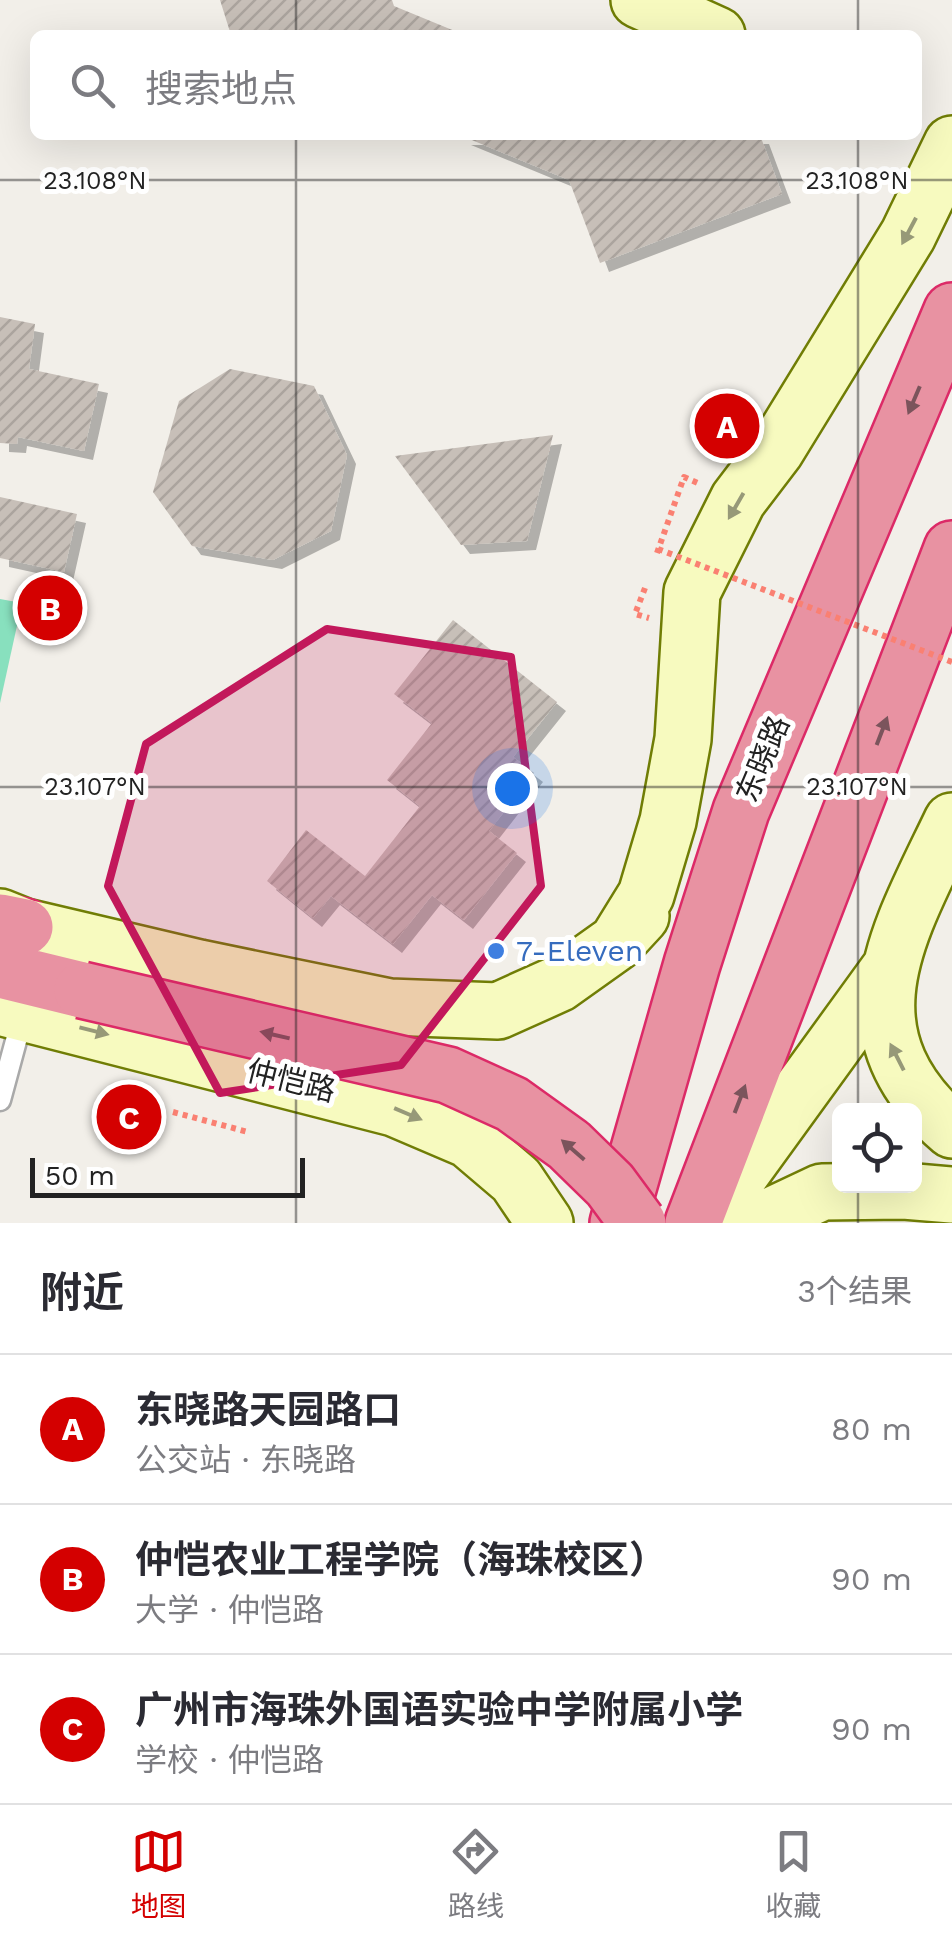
<!DOCTYPE html>
<html lang="zh">
<meta charset="utf-8">
<style>
:root{--surface:#fff;--page:#f2f2f3;--text:#2b2b33;--muted:#7c7c81;--line:#e1e1e2;--accent:#d40000}
body{margin:0;font-family:"Work Sans","Noto Sans SC",sans-serif;background:var(--page);color:var(--text)}
.controls{position:absolute;right:30px;bottom:30px;display:grid;overflow:hidden;border-radius:15px;box-shadow:0 10px 40px #0002}
.controls button{width:90px;height:90px;display:grid;place-items:center;padding:0;border:0;border-bottom:2px solid var(--line);background:var(--surface);color:var(--text);font:50px sans-serif}
.scale{position:absolute;left:30px;bottom:25px;width:275px;box-sizing:border-box;padding-left:10px;border:5px solid #222;border-top:0;font-size:28px;line-height:35px;white-space:nowrap;color:#222;-webkit-text-stroke:8px #fff;paint-order:stroke}
.you{position:absolute;left:512px;top:788px;width:35px;height:35px;margin:-25px;border:8px solid #fff;border-radius:50%;background:#1a73e8;box-shadow:0 0 0 15px #1a73e833}
.badge{display:grid;place-items:center;width:65px;height:65px;border-radius:50%;background:var(--accent);color:#fff;font-size:32px;font-weight:700}
.pin{position:absolute;translate:-50% -50%;border:5px solid #fff;box-shadow:0 2px 10px #0006}
.list{margin:0;padding:0;list-style:none}
h2{display:flex;justify-content:space-between;align-items:center;height:130px;margin:0;padding:0 40px;font-size:42px}
h2 small{font-size:32px;font-weight:400;color:var(--muted)}
.list li{display:grid;grid-template-columns:65px 1fr auto;gap:30px;align-items:center;box-sizing:border-box;height:150px;padding:0 40px;border-top:2px solid var(--line)}
.list b{display:block;font-size:38px;white-space:nowrap}
.list p{margin:0;font-size:32px;white-space:nowrap;color:var(--muted)}
.list em{font-size:32px;font-style:normal;color:var(--muted)}
.icon{flex:none;width:55px;height:55px;fill:none;stroke:currentColor;stroke-width:2;stroke-linecap:round;stroke-linejoin:round}
.map{position:relative;flex:none;width:952px;height:1223px;overflow:hidden}
.search{position:absolute;background:var(--surface);box-shadow:0 10px 40px #0002;left:30px;right:30px;top:30px;height:110px;display:flex;align-items:center;gap:25px;box-sizing:border-box;padding:0 35px;border-radius:15px;color:var(--muted);font-size:38px}
.sheet{height:580px;background:var(--surface)}
nav{display:flex;justify-content:space-around;align-items:center;box-sizing:border-box;height:140px;border-top:2px solid var(--line);background:var(--surface);font-size:28px;color:var(--muted)}
nav a{display:grid;justify-items:center;gap:5px}
nav .on{color:var(--accent)}
.map>svg:first-child{display:block}
.pitch{fill:#88e0be}
.building{fill:url(#building-hatch);filter:url(#shadow)}
.lines{fill:none;stroke-linecap:round;stroke-linejoin:round}
.lane-casing{stroke:#a9a9a9;stroke-width:25}
.secondary-casing{stroke:#707d05;stroke-width:60}
.highway-casing{stroke:#dc2a67;stroke-width:60}
.path{stroke:#fa8072;stroke-width:6;stroke-dasharray:5 5;stroke-linecap:butt}
.lane{stroke:#fff;stroke-width:20}
.secondary{stroke:#f7fabf;stroke-width:55}
.highway{stroke:#e892a2;stroke-width:55}
.highway-bridge-casing{stroke:#dc2a67;stroke-width:60;stroke-linecap:butt}
.path-bridge{stroke:#fa8072;stroke-width:6;stroke-dasharray:5 5;stroke-linecap:butt}
.highway-bridge{stroke:#e892a2;stroke-width:55}
.oneway{fill:#979978}
.oneway2{fill:#7b545c}
.marked{fill:#c2185b;fill-opacity:0.2;stroke:#c2185b;stroke-width:8;stroke-linejoin:round}
.ticks{fill:none;stroke:#222;stroke-width:2.5;stroke-opacity:0.45}
.shop-dot{fill:#3f7fe0;stroke:#fff;stroke-width:4}
.labels{text-anchor:middle;stroke-width:10;stroke-linejoin:round;paint-order:stroke}
.street-label{font-size:30px;fill:#222;stroke:#fff}
.shop-label{font-size:30px;fill:#366cbe;stroke:#fff;text-anchor:start}
.ticks-label{font-size:25px;text-anchor:middle;fill:#222;stroke:#fff;stroke-width:10;stroke-linejoin:round;paint-order:stroke}
</style>
<div class="map">
<svg width="952" height="1223" viewBox="0 0 952 1223">
<defs>
<pattern id="building-hatch" width="6" height="6" patternUnits="userSpaceOnUse" patternTransform="scale(2.5)"><rect width="6" height="6" fill="#c7bfb8"/><path d="M-1 1l2-2M0 6l6-6M5 7l2-2" fill="none" stroke="#aba49e"/></pattern>
<filter id="shadow"><feDropShadow dx="9" dy="9" stdDeviation="0" flood-color="#0004"/></filter>
</defs>
<rect width="100%" height="100%" fill="#f2efe9"/>
<path class="pitch" d="M 0,599 L 22,603 L 0,703 Z"/>
<path class="building" d="M 220,0 L 392,0 L 394,6 L 462,34 L 231,35 Z
M 760,135 L 782,194 L 600,263 L 569,180 L 462,136 Z
M 0,317 L 35,324 L 29,369 L 99,384 L 84,451 L 18,437 L 17,444 L 0,443 Z
M 230,369 L 314,386 L 347,455 L 331,531 L 273,560 L 192,546 L 153,492 L 179,401 Z
M 553,435 L 527,541 L 461,545 L 395,456 Z
M 0,497 L 77,514 L 64,572 L 0,558 Z
M 453,620 L 557,702 L 513,757 L 534,773 L 489,831 L 517,853 L 464,920 L 432,895 L 393,944 L 331,896 L 313,918 L 267,881 L 306,830 L 365,876 L 420,806 L 387,780 L 432,723 L 394,694 Z"/>
<g class="lines">
<g class="lane-casing">
<path id="lane" d="M 0,1100 L 23,1015"/>
</g>
<g class="secondary-casing">
<path id="secondary" d="M 639,0 L 717,35
M 952,821 C 898,934 837,1031 952,1130
M 0,917 L 25,927 L 199,968 L 389,1007 L 498,1011 L 558,984 L 617,942 L 641,916
M 617,942 L 646,895 L 668,821 L 683,739 L 692,592 L 738,500 L 776,450 L 908,235 L 952,144
M 0,1007 L 394,1108 L 469,1140 L 516,1180 L 545,1223
M 705,1223 L 890,968
M 756,1223 L 822,1192 L 904,1191 L 952,1195"/>
</g>
<g class="highway-casing">
<path id="highway" d="M 0,922 L 25,927
M 0,970 L 82,990
M 618,1223 L 692,964 L 741,811 L 952,311
M 693,1223 L 952,549"/>
</g>
<path class="path" d="M 657,553 L 684,477 L 700,484
M 645,588 L 635,614 L 649,618
M 173,1112 L 248,1132"/>
<use href="#lane" class="lane"/>
<use href="#secondary" class="secondary"/>
<use href="#highway" class="highway"/>
<g class="highway-bridge-casing">
<path id="highway-bridge" d="M 82,990 L 448,1075 L 512,1104 L 569,1145 L 610,1185 L 638,1223"/>
</g>
<path class="path-bridge" d="M 658,549 L 952,662"/>
<use href="#highway-bridge" class="highway-bridge"/>
</g>
<defs><path id="oneway-solid" d="M-6-.8H1V-3.2L6.5 0L1 3.2V.8H-6Z" transform="scale(2.5)"/></defs>
<g class="oneway">
<use href="#oneway-solid" transform="translate(909 231) rotate(118)"/>
<use href="#oneway-solid" transform="translate(736 506) rotate(120)"/>
<use href="#oneway-solid" transform="translate(94 1031) rotate(14)"/>
<use href="#oneway-solid" transform="translate(897 1057) rotate(-117)"/>
<use href="#oneway-solid" transform="translate(408 1114) rotate(23)"/>
</g>
<g class="oneway2">
<use href="#oneway-solid" transform="translate(914 400) rotate(113)"/>
<use href="#oneway-solid" transform="translate(882 731) rotate(-69)"/>
<use href="#oneway-solid" transform="translate(275 1035) rotate(-167)"/>
<use href="#oneway-solid" transform="translate(740 1099) rotate(-69)"/>
<use href="#oneway-solid" transform="translate(573 1150) rotate(-139)"/>
</g>
<path class="marked" d="M 327,629 L 511,657 L 541,886 L 401,1065 L 220,1093 L 108,886 L 146,744 Z"/>
<path class="ticks" d="M 296,0 L 296,35M 858,0 L 858,35M 296,135 L 296,1223M 858,135 L 858,1110M 0,180 L 952,180M 0,787 L 952,787M 858,1186 L 858,1223"/>
<circle class="shop-dot" cx="496" cy="951" r="10"/>
<g class="labels">
<g class="street-label">
<text transform="translate(763 759) rotate(-67)" y="10">东晓路</text>
<text transform="translate(291 1081) rotate(14)" y="10">仲恺路</text>
</g>
<g class="shop-label">
<text x="516" y="961">7-Eleven</text>
</g>
</g>
<g class="ticks-label">
<text x="95" y="189">23.108°N</text>
<text x="857" y="189">23.108°N</text>
<text x="95" y="795">23.107°N</text>
<text x="857" y="795">23.107°N</text>
</g>
</svg>
<div class="controls">
<button><svg class="icon" aria-label="locate" viewBox="0 0 24 24"><circle cx="12" cy="12" r="6"/><path d="M12 2v4M12 18v4M2 12h4M18 12h4"/></svg></button>
</div>
<div class="scale">50 m</div>
<div class="you"></div>
<div class="pin badge" style="left:727px;top:426px">A</div>
<div class="pin badge" style="left:50px;top:608px">B</div>
<div class="pin badge" style="left:129px;top:1117px">C</div>
<div class="search"><svg class="icon" aria-label="search" viewBox="0 0 24 24"><circle cx="10" cy="10" r="6"/><path d="M15 15l6 6"/></svg>搜索地点</div>
</div>
<section class="sheet">
<h2>附近<small>3个结果</small></h2>
<ul class="list">
<li><span class="badge">A</span><div><b>东晓路天园路口</b><p>公交站 · 东晓路</p></div><em>80 m</em></li>
<li><span class="badge">B</span><div><b>仲恺农业工程学院（海珠校区）</b><p>大学 · 仲恺路</p></div><em>90 m</em></li>
<li><span class="badge">C</span><div><b>广州市海珠外国语实验中学附属小学</b><p>学校 · 仲恺路</p></div><em>90 m</em></li>
</ul>
</section>
<nav>
<a class="on"><svg class="icon" aria-label="map" viewBox="0 0 24 24"><path d="M3 6l6-2 6 2 6-2v14l-6 2-6-2-6 2zM9 4v14M15 6v14"/></svg>地图</a>
<a><svg class="icon" aria-label="directions" viewBox="0 0 24 24"><path d="M12 3l9 9-9 9-9-9zM9 14v-3h6M13 9l2 2-2 2"/></svg>路线</a>
<a><svg class="icon" aria-label="saved" viewBox="0 0 24 24"><path d="M7 4h10v16l-5-4-5 4z"/></svg>收藏</a>
</nav>
